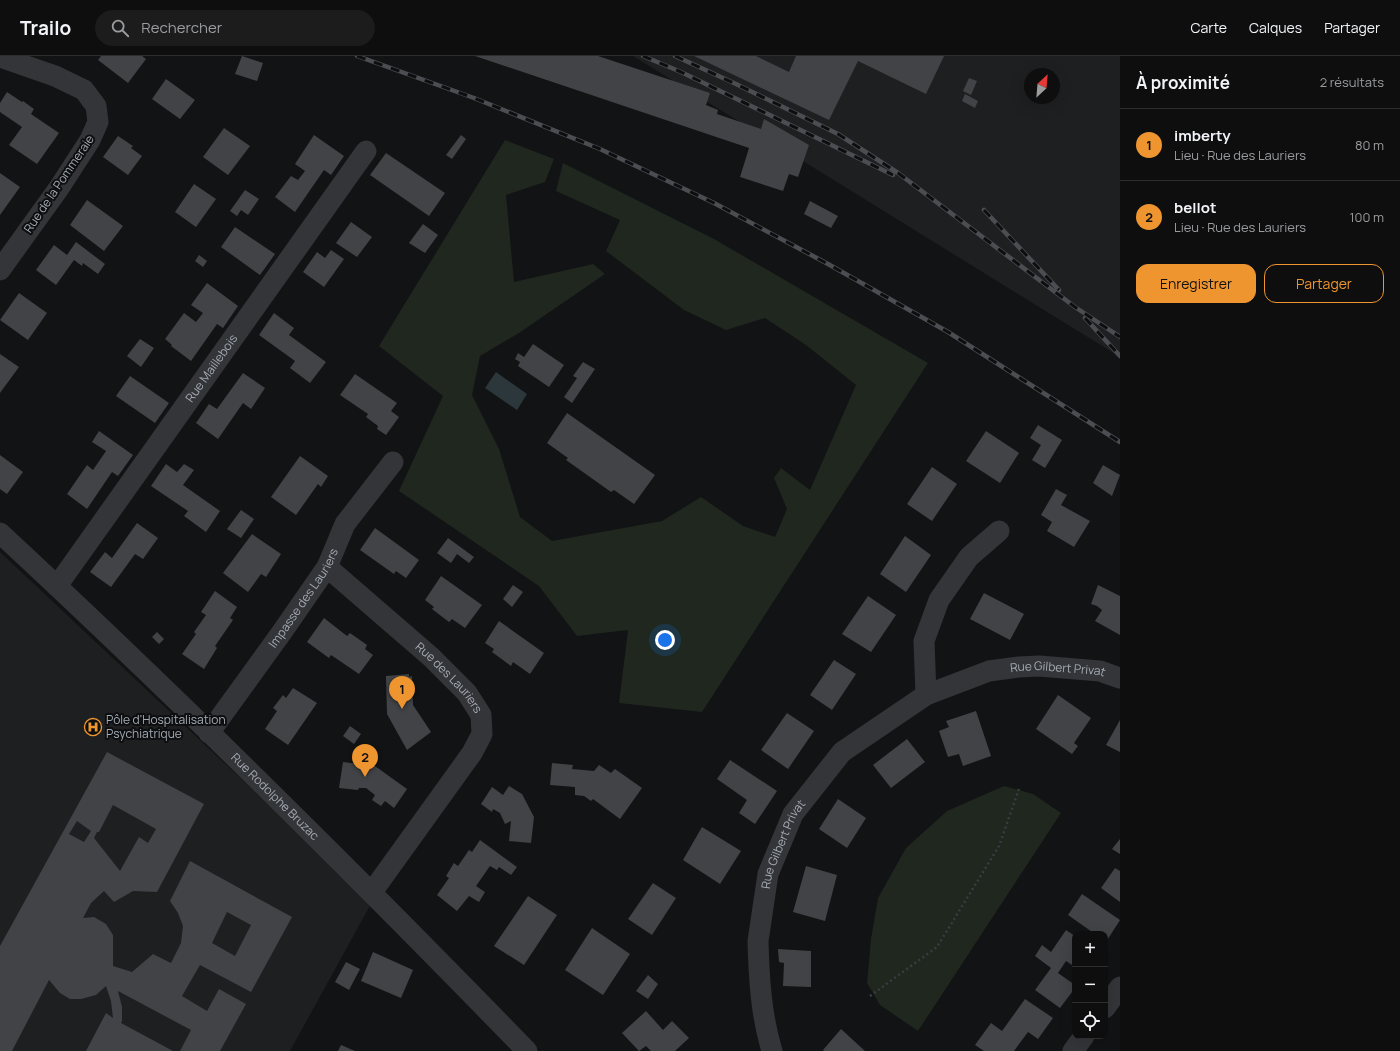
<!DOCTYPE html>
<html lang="fr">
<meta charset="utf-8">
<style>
:root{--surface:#0e0e0f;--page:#1c1c1d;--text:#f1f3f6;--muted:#9b9c9e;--line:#2e2e2f;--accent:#ee9530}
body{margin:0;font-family:Manrope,sans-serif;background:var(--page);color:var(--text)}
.controls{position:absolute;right:12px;bottom:12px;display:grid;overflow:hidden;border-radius:8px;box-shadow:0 4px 16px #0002}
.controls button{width:36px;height:36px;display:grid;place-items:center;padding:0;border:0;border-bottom:1px solid var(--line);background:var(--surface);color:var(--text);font:20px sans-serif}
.compass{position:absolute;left:1024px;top:12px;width:36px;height:36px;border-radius:50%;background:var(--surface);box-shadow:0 4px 16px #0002;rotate:26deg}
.you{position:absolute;left:665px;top:584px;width:14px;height:14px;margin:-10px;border:3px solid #fff;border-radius:50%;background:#1a73e8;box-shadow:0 0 0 6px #1a73e833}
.badge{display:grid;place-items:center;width:26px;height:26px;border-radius:50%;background:var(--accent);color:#111;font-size:13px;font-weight:700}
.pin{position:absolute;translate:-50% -33px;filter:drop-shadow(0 1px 2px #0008)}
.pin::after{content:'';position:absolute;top:21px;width:14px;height:12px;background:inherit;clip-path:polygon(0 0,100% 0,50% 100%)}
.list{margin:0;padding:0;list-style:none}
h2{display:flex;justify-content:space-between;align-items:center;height:52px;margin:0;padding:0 16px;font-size:17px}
h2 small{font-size:13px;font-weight:400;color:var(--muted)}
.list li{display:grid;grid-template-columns:26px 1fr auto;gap:12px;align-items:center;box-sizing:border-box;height:72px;padding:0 16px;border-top:1px solid var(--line)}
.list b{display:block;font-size:15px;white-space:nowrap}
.list p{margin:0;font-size:13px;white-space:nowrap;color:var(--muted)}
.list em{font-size:13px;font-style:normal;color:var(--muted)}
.actions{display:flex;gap:8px;padding:12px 16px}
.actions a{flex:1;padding:9px 0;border:1px solid var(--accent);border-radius:12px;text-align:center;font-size:14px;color:var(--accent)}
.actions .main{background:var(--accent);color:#111}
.icon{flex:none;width:22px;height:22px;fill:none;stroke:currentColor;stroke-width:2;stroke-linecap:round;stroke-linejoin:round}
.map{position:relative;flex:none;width:1120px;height:995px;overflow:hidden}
header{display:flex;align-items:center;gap:24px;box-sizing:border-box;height:56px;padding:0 20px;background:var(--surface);border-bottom:1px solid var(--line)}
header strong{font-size:19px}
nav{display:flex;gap:22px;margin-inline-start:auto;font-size:14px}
.search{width:280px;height:36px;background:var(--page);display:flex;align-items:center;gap:10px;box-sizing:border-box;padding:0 14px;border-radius:22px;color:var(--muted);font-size:15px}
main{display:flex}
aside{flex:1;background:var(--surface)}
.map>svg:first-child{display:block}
.built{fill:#1e1f21;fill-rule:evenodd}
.green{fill:#1f271f}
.water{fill:#2c373c}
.building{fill:#414347;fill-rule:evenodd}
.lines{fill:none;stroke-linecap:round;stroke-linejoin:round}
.path{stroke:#3a3c40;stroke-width:2.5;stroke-dasharray:2 3;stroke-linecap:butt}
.minor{stroke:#343539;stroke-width:21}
.rail-casing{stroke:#4b4d52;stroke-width:4.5}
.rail{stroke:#0d0e0f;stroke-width:3;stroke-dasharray:9;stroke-linecap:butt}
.labels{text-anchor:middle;stroke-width:4;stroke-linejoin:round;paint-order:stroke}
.street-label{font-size:12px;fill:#a4abb4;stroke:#0d0e0f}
.poi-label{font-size:12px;fill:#a4abb4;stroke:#0d0e0f;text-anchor:start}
</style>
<header>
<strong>Trailo</strong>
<div class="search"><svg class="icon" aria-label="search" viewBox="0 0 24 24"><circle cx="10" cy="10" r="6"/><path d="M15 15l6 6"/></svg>Rechercher</div>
<nav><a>Carte</a><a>Calques</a><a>Partager</a></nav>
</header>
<main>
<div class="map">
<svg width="1120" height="995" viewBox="0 0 1120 995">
<rect width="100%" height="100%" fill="#121314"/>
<path class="built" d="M 633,0 L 1120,0 L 1120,301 ZM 1030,18 L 1054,18 L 1054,42 L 1030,42 Z
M 0,496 L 372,846 L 290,995 L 0,995 Z"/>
<path class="green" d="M 505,84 L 554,103 L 545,126 L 506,139 L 514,226 L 593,208 L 605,218 L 519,277 L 480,300 L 472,339 L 499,393 L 520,461 L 552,485 L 662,465 L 701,441 L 743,470 L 775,481 L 787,453 L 774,422 L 781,412 L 810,434 L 856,329 L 806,289 L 765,262 L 726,274 L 684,254 L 606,195 L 620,164 L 556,135 L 563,107 L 714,183 L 928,307 L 702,656 L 619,647 L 628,574 L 577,580 L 539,530 L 399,435 L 443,340 L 379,290 Z
M 1004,730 L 1033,738 L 1061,757 L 918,975 L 880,949 L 867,927 L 871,883 L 878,842 L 906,792 L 947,755 Z"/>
<path class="water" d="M 496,316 L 527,338 L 517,354 L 485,332 Z"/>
<path class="building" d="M 101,0 L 142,0 L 146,3 L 128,27 L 98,4 Z
M 242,0 L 263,7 L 257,25 L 235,18 Z
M 475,0 L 598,0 L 710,37 L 706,49 L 718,54 L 717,58 L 761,73 L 764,63 L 809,89 L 798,121 L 789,118 L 783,135 L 740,121 L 749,92 Z
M 694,0 L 756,0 L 789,16 L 796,0 L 944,0 L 926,38 L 858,5 L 829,64 Z
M 969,22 L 977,25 L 971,39 L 963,35 Z
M 166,23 L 195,44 L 180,63 L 152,43 Z
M 7,36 L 22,46 L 23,45 L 34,53 L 31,58 L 59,77 L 37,108 L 9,89 L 22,71 L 0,56 L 0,47 Z
M 965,38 L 978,45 L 975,52 L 962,45 Z
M 224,72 L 250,90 L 228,119 L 203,101 Z
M 314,79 L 344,100 L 331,119 L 324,114 L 295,156 L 275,141 L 291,120 L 298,124 L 305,115 L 295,108 Z
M 461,79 L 466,83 L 452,103 L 446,99 Z
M 118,80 L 133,90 L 131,92 L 142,100 L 128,119 L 103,101 Z
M 386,97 L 445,137 L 429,160 L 370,119 Z
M 0,117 L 20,131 L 0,159 Z
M 194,128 L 216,143 L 196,171 L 175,156 Z
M 245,134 L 259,143 L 248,159 L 241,154 L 237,160 L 230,155 Z
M 87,144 L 123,170 L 104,195 L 70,169 Z
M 810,145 L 838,160 L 831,172 L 804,158 Z
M 351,166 L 372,181 L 357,201 L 336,187 Z
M 423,168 L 438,179 L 425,197 L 409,187 Z
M 235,171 L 275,198 L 260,219 L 221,191 Z
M 76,186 L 105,208 L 98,218 L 83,207 L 82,210 L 74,204 L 56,229 L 36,214 L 54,189 L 67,199 Z
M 331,194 L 344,203 L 324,231 L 303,216 L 317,196 L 325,202 Z
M 199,199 L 207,205 L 203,211 L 195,205 Z
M 207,227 L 238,250 L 223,272 L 217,268 L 191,305 L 171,290 L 172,289 L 165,283 L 184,257 L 196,266 L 203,257 L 191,249 Z
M 19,237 L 47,257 L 28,284 L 0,264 Z
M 274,257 L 294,272 L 289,279 L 326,306 L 310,327 L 290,312 L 295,305 L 259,279 Z
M 140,283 L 154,292 L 141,311 L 127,300 Z
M 533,288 L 564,309 L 549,331 L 518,310 L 520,306 L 515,303 L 518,297 L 524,301 Z
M 0,298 L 19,311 L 0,337 Z
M 583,306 L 595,313 L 572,347 L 564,341 L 577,322 L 573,320 Z
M 243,317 L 265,332 L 251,353 L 243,347 L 218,383 L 196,367 L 209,348 L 217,353 Z
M 355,318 L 397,347 L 391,355 L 399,361 L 386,379 L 377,373 L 378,370 L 366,361 L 368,358 L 340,339 Z
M 130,320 L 169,347 L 155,367 L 116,340 Z
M 567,357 L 655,419 L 634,448 L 614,434 L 611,436 L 566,404 L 568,402 L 547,387 Z
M 1038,369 L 1062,384 L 1045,412 L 1032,404 L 1041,389 L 1030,382 Z
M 99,375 L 133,399 L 118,420 L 112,416 L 87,453 L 67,438 L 87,409 L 93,414 L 106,395 L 92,386 Z
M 986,375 L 1019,397 L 1000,427 L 966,405 Z
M 0,399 L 23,416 L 7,438 L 0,433 Z
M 300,400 L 328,420 L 321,431 L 318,428 L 296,459 L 271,441 Z
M 166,408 L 177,416 L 184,408 L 194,414 L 183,429 L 220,455 L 206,476 L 184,460 L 188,455 L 151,430 Z
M 1103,409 L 1120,419 L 1112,440 L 1093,427 Z
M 932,411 L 957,428 L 932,465 L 907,448 Z
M 1056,433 L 1067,439 L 1061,449 L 1090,465 L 1074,491 L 1047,475 L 1052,466 L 1041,459 Z
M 241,454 L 254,463 L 241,482 L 227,473 Z
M 137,467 L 158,482 L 143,503 L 135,498 L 111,531 L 90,516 L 105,496 L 112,502 Z
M 375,472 L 419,504 L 406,522 L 396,515 L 394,518 L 360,494 Z
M 252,478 L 281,498 L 266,521 L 261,518 L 248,536 L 223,517 Z
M 905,480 L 931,499 L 906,536 L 880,518 Z
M 448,482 L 474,501 L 469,507 L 457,498 L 451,507 L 437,497 Z
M 441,520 L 482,549 L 465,572 L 452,563 L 449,566 L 432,553 L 434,551 L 425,544 Z
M 513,529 L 523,536 L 512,551 L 503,543 Z
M 1098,529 L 1120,540 L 1120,579 L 1095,565 L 1102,554 L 1097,550 L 1091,548 Z
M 215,535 L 237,551 L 230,562 L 233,564 L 215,590 L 217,592 L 204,613 L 182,598 L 196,578 L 194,576 L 206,559 L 201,556 Z
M 984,537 L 1024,558 L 1010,584 L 970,563 Z
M 868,540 L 896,559 L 871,596 L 842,578 Z
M 324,562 L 347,580 L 350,577 L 367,589 L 365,593 L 373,599 L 359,618 L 331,599 L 329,602 L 307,586 Z
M 499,565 L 544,597 L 530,618 L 513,606 L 511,610 L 492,596 L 494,593 L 485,587 Z
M 157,576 L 164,583 L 159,588 L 152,581 Z
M 834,604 L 856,618 L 832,654 L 810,639 Z
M 409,618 L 409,621 L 412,620 L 413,649 L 431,676 L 407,694 L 387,658 L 386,622 L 386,620 Z
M 293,632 L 317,647 L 288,689 L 265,673 L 277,655 L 273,652 L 283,639 L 286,642 Z
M 1058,639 L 1091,662 L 1074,687 L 1078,690 L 1072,698 L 1036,673 Z
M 976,655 L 991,700 L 963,710 L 959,698 L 948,701 L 939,675 L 949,671 L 946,665 Z
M 787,657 L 814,675 L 788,713 L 761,694 Z
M 1120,664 L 1120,696 L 1106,689 Z
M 350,670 L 361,678 L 354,688 L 343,680 Z
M 907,683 L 925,706 L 891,732 L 873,709 Z
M 107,696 L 204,748 L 157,836 L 133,835 L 114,846 L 104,835 L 91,847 L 83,862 L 94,861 L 106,868 L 113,879 L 113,910 L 132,916 L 153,898 L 171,907 L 181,887 L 183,870 L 178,857 L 170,845 L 190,805 L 292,861 L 251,936 L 200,909 L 182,940 L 207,955 L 219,933 L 246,948 L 220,995 L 180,995 L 191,974 L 118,935 L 122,951 L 122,965 L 121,967 L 173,995 L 86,995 L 106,957 L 113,962 L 111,945 L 106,930 L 96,939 L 81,943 L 70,943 L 60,937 L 49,924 L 12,995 L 0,995 L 0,890 ZM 113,749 L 156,773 L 148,787 L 139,781 L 120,815 L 94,782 L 97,776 L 99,776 ZM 77,765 L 91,775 L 84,786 L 69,778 ZM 227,856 L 251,869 L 235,900 L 212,887 Z
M 730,704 L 777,735 L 755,768 L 739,757 L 747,744 L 717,723 Z
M 343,706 L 375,710 L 407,733 L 394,752 L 385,745 L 381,750 L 372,744 L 375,739 L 366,732 L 359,732 L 358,734 L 339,732 Z
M 552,707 L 573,709 L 572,713 L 594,715 L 599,709 L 611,717 L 615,713 L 642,732 L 620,763 L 593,743 L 591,745 L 584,740 L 575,739 L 575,731 L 550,729 Z
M 509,730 L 522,738 L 534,761 L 531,787 L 509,785 L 511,765 L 505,768 L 500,757 L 493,753 L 492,756 L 481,748 L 492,731 L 503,739 Z
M 838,743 L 866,762 L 847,792 L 819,773 Z
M 702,771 L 741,795 L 720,828 L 683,804 Z
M 1120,783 L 1120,798 L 1112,793 Z
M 480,784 L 517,811 L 511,819 L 499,811 L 497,814 L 490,810 L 476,830 L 485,836 L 479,846 L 469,840 L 457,855 L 437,839 L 449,822 L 446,820 L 454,807 L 458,810 L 469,794 L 472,796 Z
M 806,810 L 837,819 L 825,865 L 793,856 Z
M 1115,812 L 1120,815 L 1120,846 L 1101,832 Z
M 653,827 L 676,842 L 652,879 L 628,863 Z
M 1082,838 L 1120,864 L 1106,886 L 1105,878 L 1095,878 L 1068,859 Z
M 528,840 L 557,859 L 524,909 L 494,890 Z
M 592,872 L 630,898 L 603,939 L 565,914 Z
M 1066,874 L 1075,880 L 1075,911 L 1066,905 L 1058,917 L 1075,929 L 1075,932 L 1060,952 L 1035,934 L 1051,912 L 1035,900 L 1042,889 L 1051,896 Z
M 778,893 L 811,895 L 811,931 L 783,930 L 784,907 L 779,906 Z
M 373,896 L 413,914 L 401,942 L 361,925 Z
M 346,906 L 360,913 L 349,934 L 335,926 Z
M 648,919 L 658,928 L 648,943 L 636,935 Z
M 1025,943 L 1053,962 L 1038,983 L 1028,976 L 1014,995 L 984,995 L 975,989 L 991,967 L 1002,975 Z
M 646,955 L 663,974 L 672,965 L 689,982 L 675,995 L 651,995 L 646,990 L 639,995 L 622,977 Z
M 841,973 L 865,995 L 824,995 L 823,994 Z
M 341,989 L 355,995 L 338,995 Z"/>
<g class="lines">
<path class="path" d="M 870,940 L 937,891 L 999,790 L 1019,733"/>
<g class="minor">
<path d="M 0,1 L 55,20 L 84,34 L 96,50 L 98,66 L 90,84 L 59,132 L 0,214"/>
<path id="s1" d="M 0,477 C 180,644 355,818 527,995"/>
<path id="s2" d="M 327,511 L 431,601 L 467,637 L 481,659 L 482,678 L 472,697 L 372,836"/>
<path id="s3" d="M 57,530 L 366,95"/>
<path d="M 926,639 L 924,585 L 939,544 L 969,501 L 999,475"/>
<path id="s4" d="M 209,677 L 282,576 L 327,511 L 345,468 L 393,406"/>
<path d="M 1105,952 L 1120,931"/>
<path id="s5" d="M 772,995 C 761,959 759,922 758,885 L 768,818 L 793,758 L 842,696 L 926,639 L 989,615 L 1019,611 L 1039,610 L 1100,615 L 1120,622"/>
<path d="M 1073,995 L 1084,980"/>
</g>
<g class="rail-casing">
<path id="rail" d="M 357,0 L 474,42 L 600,93 L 714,147 L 828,208 L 948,276 L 1120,386
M 643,0 L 681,16 L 893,119
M 675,0 L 736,28 L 838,78 L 898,117 L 1075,251 L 1120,281
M 984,154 L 1059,234
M 1085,262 L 1120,300"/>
</g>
<use href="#rail" class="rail"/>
</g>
<defs>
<g id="hospital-ring" transform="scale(0.9)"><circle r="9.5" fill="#0d0e0f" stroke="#ee9530" stroke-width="1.5"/><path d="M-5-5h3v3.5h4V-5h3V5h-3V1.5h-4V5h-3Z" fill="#ee9530"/></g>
</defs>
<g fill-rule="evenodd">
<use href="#hospital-ring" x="93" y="671"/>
</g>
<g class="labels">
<g class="street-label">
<text transform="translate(59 128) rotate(-56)" y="4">Rue de la Pommeraie</text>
<text dy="4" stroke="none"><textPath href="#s3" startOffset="267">Rue Maillebois</textPath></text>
<text dy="4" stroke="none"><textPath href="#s4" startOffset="165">Impasse des Lauriers</textPath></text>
<text dy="4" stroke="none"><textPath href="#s5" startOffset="561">Rue Gilbert Privat</textPath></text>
<text dy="4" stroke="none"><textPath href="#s2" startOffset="165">Rue des Lauriers</textPath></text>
<text dy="4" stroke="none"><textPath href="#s1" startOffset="381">Rue Rodolphe Bruzac</textPath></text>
<text dy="4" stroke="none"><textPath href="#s5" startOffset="212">Rue Gilbert Privat</textPath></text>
</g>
<g class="poi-label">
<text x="106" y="668">Pôle d'Hospitalisation<tspan x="106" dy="14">Psychiatrique</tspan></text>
</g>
</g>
</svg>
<div class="controls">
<button>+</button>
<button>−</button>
<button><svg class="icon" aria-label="locate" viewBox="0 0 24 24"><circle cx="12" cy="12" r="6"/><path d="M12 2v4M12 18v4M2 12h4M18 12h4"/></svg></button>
</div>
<svg class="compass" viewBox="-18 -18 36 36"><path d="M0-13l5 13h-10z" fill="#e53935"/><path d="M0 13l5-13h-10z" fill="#9b9c9e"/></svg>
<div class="you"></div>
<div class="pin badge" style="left:402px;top:653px">1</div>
<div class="pin badge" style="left:365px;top:721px">2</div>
</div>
<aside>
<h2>À proximité<small>2 résultats</small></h2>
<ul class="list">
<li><span class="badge">1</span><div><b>imberty</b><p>Lieu · Rue des Lauriers</p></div><em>80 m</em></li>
<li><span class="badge">2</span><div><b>bellot</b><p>Lieu · Rue des Lauriers</p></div><em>100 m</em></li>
</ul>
<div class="actions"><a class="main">Enregistrer</a><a>Partager</a></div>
</aside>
</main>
